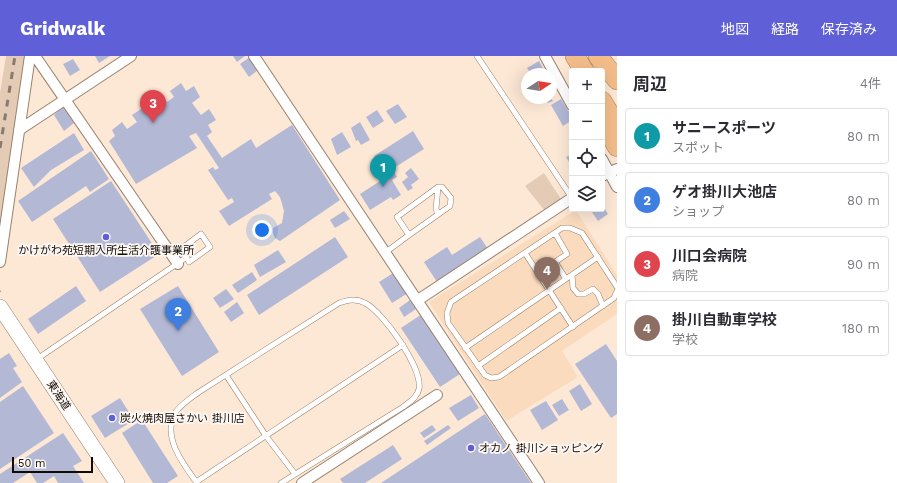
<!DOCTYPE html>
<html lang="ja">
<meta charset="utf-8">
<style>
:root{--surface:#fff;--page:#f7f7f7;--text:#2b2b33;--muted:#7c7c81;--line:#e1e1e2;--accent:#5f5fd7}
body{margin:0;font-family:"Work Sans","Noto Sans JP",sans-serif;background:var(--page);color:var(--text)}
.controls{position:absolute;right:12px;top:12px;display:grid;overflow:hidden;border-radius:4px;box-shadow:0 4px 16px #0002}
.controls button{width:36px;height:36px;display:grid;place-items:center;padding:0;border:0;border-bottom:1px solid var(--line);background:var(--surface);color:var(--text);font:20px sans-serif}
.compass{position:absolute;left:521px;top:12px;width:36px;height:36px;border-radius:50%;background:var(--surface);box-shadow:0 4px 16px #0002;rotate:78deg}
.scale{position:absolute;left:12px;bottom:10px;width:81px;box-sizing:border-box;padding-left:4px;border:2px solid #110903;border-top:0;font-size:11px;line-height:14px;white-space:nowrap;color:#110903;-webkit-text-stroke:3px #fef8f4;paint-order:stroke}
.you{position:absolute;left:262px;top:174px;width:14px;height:14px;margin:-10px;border:3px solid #fff;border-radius:50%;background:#1a73e8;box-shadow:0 0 0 6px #1a73e833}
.badge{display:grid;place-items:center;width:26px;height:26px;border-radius:50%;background:var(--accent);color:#fff;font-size:13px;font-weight:700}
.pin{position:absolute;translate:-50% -33px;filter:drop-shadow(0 1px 2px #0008)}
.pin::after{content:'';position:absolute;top:21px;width:14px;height:12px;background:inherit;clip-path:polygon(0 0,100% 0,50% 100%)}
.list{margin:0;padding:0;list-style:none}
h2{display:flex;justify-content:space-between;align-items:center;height:52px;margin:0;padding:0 16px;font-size:17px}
h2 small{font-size:13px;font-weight:400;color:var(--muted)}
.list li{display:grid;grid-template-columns:26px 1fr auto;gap:12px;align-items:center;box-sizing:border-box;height:56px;margin:0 8px 8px;padding:0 8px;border:1px solid var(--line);border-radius:4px}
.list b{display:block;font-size:15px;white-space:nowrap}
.list p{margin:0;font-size:13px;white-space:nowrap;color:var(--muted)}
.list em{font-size:13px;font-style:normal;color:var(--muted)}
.icon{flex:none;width:22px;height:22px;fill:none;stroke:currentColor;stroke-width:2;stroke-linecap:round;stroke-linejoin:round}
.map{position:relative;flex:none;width:617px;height:427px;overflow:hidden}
header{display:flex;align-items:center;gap:24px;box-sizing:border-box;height:56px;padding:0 20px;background:var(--accent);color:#fff}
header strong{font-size:19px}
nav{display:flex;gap:22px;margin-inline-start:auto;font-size:14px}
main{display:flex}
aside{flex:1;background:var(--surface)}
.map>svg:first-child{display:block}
.built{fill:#fadbbe}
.green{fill:#e4cbb5}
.building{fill:#b3b8d5}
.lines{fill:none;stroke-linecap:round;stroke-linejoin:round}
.lane-casing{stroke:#99816d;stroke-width:6}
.street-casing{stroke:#99816d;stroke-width:12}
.secondary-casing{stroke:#99816d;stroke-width:16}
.highway-casing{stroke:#a47e5b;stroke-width:20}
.path{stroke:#ae9d8f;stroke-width:2;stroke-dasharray:1 3;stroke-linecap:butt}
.lane{stroke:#fff;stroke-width:5}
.street{stroke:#fff;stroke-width:10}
.secondary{stroke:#fff;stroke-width:15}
.highway{stroke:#f3bd8a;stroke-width:19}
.rail{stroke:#897a6e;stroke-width:3;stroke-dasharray:7 7;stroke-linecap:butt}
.poi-dot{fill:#5f5fd7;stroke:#fef8f4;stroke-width:1.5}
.labels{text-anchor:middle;stroke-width:3.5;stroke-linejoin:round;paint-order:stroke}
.poi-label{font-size:11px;fill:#110903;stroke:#fef8f4;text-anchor:start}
.street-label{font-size:11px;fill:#110903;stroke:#fef8f4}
</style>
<header>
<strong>Gridwalk</strong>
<nav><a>地図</a><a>経路</a><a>保存済み</a></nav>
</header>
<main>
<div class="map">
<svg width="617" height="427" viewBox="0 0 617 427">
<rect width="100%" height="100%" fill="#fde8d6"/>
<path class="built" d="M 576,154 L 617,219 L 617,258 L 562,295 L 578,321 L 506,365 L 429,246 Z"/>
<path class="green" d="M 6,0 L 27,0 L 0,182 L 0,37 Z
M 544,117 L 561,143 L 545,155 L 525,130 Z"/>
<path class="building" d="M 95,0 L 110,0 L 99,7 Z
M 233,0 L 245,0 L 237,6 Z
M 250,1 L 258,14 L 249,21 L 240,8 Z
M 73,3 L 80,14 L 70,20 L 63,8 Z
M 539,5 L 546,18 L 531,18 L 527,12 Z
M 181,27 L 186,35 L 194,30 L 200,41 L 192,47 L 201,59 L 209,53 L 216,64 L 208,69 L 212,76 L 207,80 L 222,102 L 251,83 L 256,92 L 292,69 L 340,144 L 280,185 L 275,182 L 273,177 L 273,172 L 282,167 L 284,155 L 280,141 L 275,135 L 269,138 L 272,143 L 229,170 L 219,155 L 234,146 L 232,142 L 228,144 L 208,114 L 213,111 L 215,114 L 219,112 L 196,77 L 189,80 L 197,92 L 136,128 L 109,85 L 115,80 L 112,74 L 122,66 L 127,73 L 137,66 L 132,59 L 162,39 L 167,46 L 174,41 L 170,35 Z
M 545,42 L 551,42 L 553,45 L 548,47 Z
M 561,43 L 572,61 L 572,64 L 563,70 L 551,49 Z
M 398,48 L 407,61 L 395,68 L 386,55 Z
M 63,51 L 74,67 L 64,75 L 54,59 Z
M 377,54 L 384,65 L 373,72 L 366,61 Z
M 360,66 L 370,84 L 361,89 L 358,84 L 356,85 L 351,72 Z
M 413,75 L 424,93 L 386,117 L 374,100 Z
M 342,76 L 351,91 L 337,99 L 331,83 Z
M 74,77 L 84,94 L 51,114 L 34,131 L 21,112 Z
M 91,95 L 109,123 L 90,136 L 86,130 L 32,166 L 18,145 Z
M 572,98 L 572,111 L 566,101 Z
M 411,112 L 419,123 L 411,129 L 413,132 L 408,135 L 402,126 L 408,121 L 405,117 Z
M 394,116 L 397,121 L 392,124 L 401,139 L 393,144 L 391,141 L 370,154 L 360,138 Z
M 111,125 L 159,198 L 100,236 L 53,163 Z
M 602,148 L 608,158 L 598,165 L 590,153 L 602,153 Z
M 344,155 L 350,163 L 335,172 L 330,164 Z
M 335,181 L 348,201 L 259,259 L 247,239 Z
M 480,181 L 490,196 L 439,229 L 424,206 L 447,191 L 452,199 Z
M 278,194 L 286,206 L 260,221 L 254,209 Z
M 252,216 L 257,224 L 238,237 L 232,229 Z
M 395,216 L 408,237 L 392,247 L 379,226 Z
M 76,230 L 86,245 L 38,278 L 28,263 Z
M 178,230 L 219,296 L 182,320 L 140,253 Z
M 226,233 L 234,243 L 220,252 L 213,242 Z
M 410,244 L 416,253 L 404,261 L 399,252 Z
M 237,246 L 244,257 L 231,266 L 224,256 Z
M 422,258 L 460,318 L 440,331 L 401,272 Z
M 606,288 L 617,305 L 617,358 L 611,362 L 575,308 Z
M 9,297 L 17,310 L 13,312 L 22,326 L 0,342 L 0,303 Z
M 580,328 L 592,348 L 581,355 L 569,335 Z
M 23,330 L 54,377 L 0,413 L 0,346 Z
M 471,339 L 479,352 L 458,365 L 449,352 Z
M 120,342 L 134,364 L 105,382 L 91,360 Z
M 562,343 L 569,354 L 559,360 L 552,349 Z
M 546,345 L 558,364 L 542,374 L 530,354 Z
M 485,358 L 531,427 L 381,427 Z
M 142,364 L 178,420 L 167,427 L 153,427 L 122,377 Z
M 432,369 L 436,374 L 424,382 L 420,377 Z
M 448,369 L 451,372 L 427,389 L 424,385 Z
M 63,377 L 82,405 L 73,410 L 84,427 L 58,427 L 54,420 L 43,427 L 37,427 L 30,416 L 13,427 L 0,427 L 0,418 Z
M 393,389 L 402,403 L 365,427 L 343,427 L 340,423 Z"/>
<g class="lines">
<g class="lane-casing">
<path id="lane" d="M 477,0 L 572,142
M 438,131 L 442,131 L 451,142 L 450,150 L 409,179 L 397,161 Z
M 438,131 L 436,153 L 438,158
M 555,177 L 567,198 L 555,206 L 566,223
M 201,178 L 210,191 L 189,206 L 181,193 Z
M 386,196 L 409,179
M 525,197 L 573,271
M 572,219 L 573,232 L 578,238 L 584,238 L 593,233 L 598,238 L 603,250
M 617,231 L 582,177 L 570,172 L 562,172 L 451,246 L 447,257 L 448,267 L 485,319 L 491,322 L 499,321 L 614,242 L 617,235
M 465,292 L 598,201
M 37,303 L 187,201
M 478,310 L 561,252
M 226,319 L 266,380 L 295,418
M 196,426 L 403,289
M 197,427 C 184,409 163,383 174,359 C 178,350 191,342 199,336 L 339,247 C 348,244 356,242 365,247 C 383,256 423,312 419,333 C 417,342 409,346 403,351 L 281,427"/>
</g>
<g class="street-casing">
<path id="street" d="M 35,0 L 178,208
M 254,0 L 539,427
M 545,0 L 572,49
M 19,74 L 131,0
M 602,103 L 617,131
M 602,120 L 617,113
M 0,206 L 30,0
M 418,244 L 572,142
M 302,427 L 437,339"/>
</g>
<g class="secondary-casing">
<path id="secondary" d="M 0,251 L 117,427"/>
</g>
<g class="highway-casing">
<path id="highway" d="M 575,0 L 584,15
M 598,0 L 617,24
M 602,45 L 617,70
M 602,64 L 617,91"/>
</g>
<path class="path" d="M 0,235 L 2,237"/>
<use href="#lane" class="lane"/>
<use href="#street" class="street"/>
<use href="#secondary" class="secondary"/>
<use href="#highway" class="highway"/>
<path class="rail" d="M 0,92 L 15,0"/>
</g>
<g class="poi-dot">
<circle cx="106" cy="181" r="4"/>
<circle cx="112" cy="362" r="4"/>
<circle cx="471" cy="392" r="4"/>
</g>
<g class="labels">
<g class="poi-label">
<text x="106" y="198" text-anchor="middle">かけがわ苑短期入所生活介護事業所</text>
<text x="120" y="366">炭火焼肉屋さかい 掛川店</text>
<text x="479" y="396">オカノ 掛川ショッピング</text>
</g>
<g class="street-label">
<text transform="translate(59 339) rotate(56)" y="4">東海道</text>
</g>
</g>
</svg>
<div class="controls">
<button>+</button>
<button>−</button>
<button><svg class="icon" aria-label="locate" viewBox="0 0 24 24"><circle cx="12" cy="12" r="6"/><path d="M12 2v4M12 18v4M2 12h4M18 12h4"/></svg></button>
<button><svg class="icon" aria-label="layers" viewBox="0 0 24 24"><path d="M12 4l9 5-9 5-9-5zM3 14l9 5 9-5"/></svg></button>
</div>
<svg class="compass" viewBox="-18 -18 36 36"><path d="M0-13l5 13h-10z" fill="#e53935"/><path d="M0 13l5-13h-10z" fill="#7c7c81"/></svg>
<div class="scale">50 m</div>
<div class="you"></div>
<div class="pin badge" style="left:383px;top:131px;background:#0f9aa8">1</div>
<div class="pin badge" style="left:178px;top:275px;background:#3f7fe0">2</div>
<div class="pin badge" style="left:153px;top:67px;background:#e0444e">3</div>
<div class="pin badge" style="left:547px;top:234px;background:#8d6e63">4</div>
</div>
<aside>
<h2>周辺<small>4件</small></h2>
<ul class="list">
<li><span class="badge" style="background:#0f9aa8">1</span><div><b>サニースポーツ</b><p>スポット</p></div><em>80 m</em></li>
<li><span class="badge" style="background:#3f7fe0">2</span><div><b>ゲオ掛川大池店</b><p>ショップ</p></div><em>80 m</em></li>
<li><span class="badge" style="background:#e0444e">3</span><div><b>川口会病院</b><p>病院</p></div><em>90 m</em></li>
<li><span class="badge" style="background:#8d6e63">4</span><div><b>掛川自動車学校</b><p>学校</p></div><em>180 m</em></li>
</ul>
</aside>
</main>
